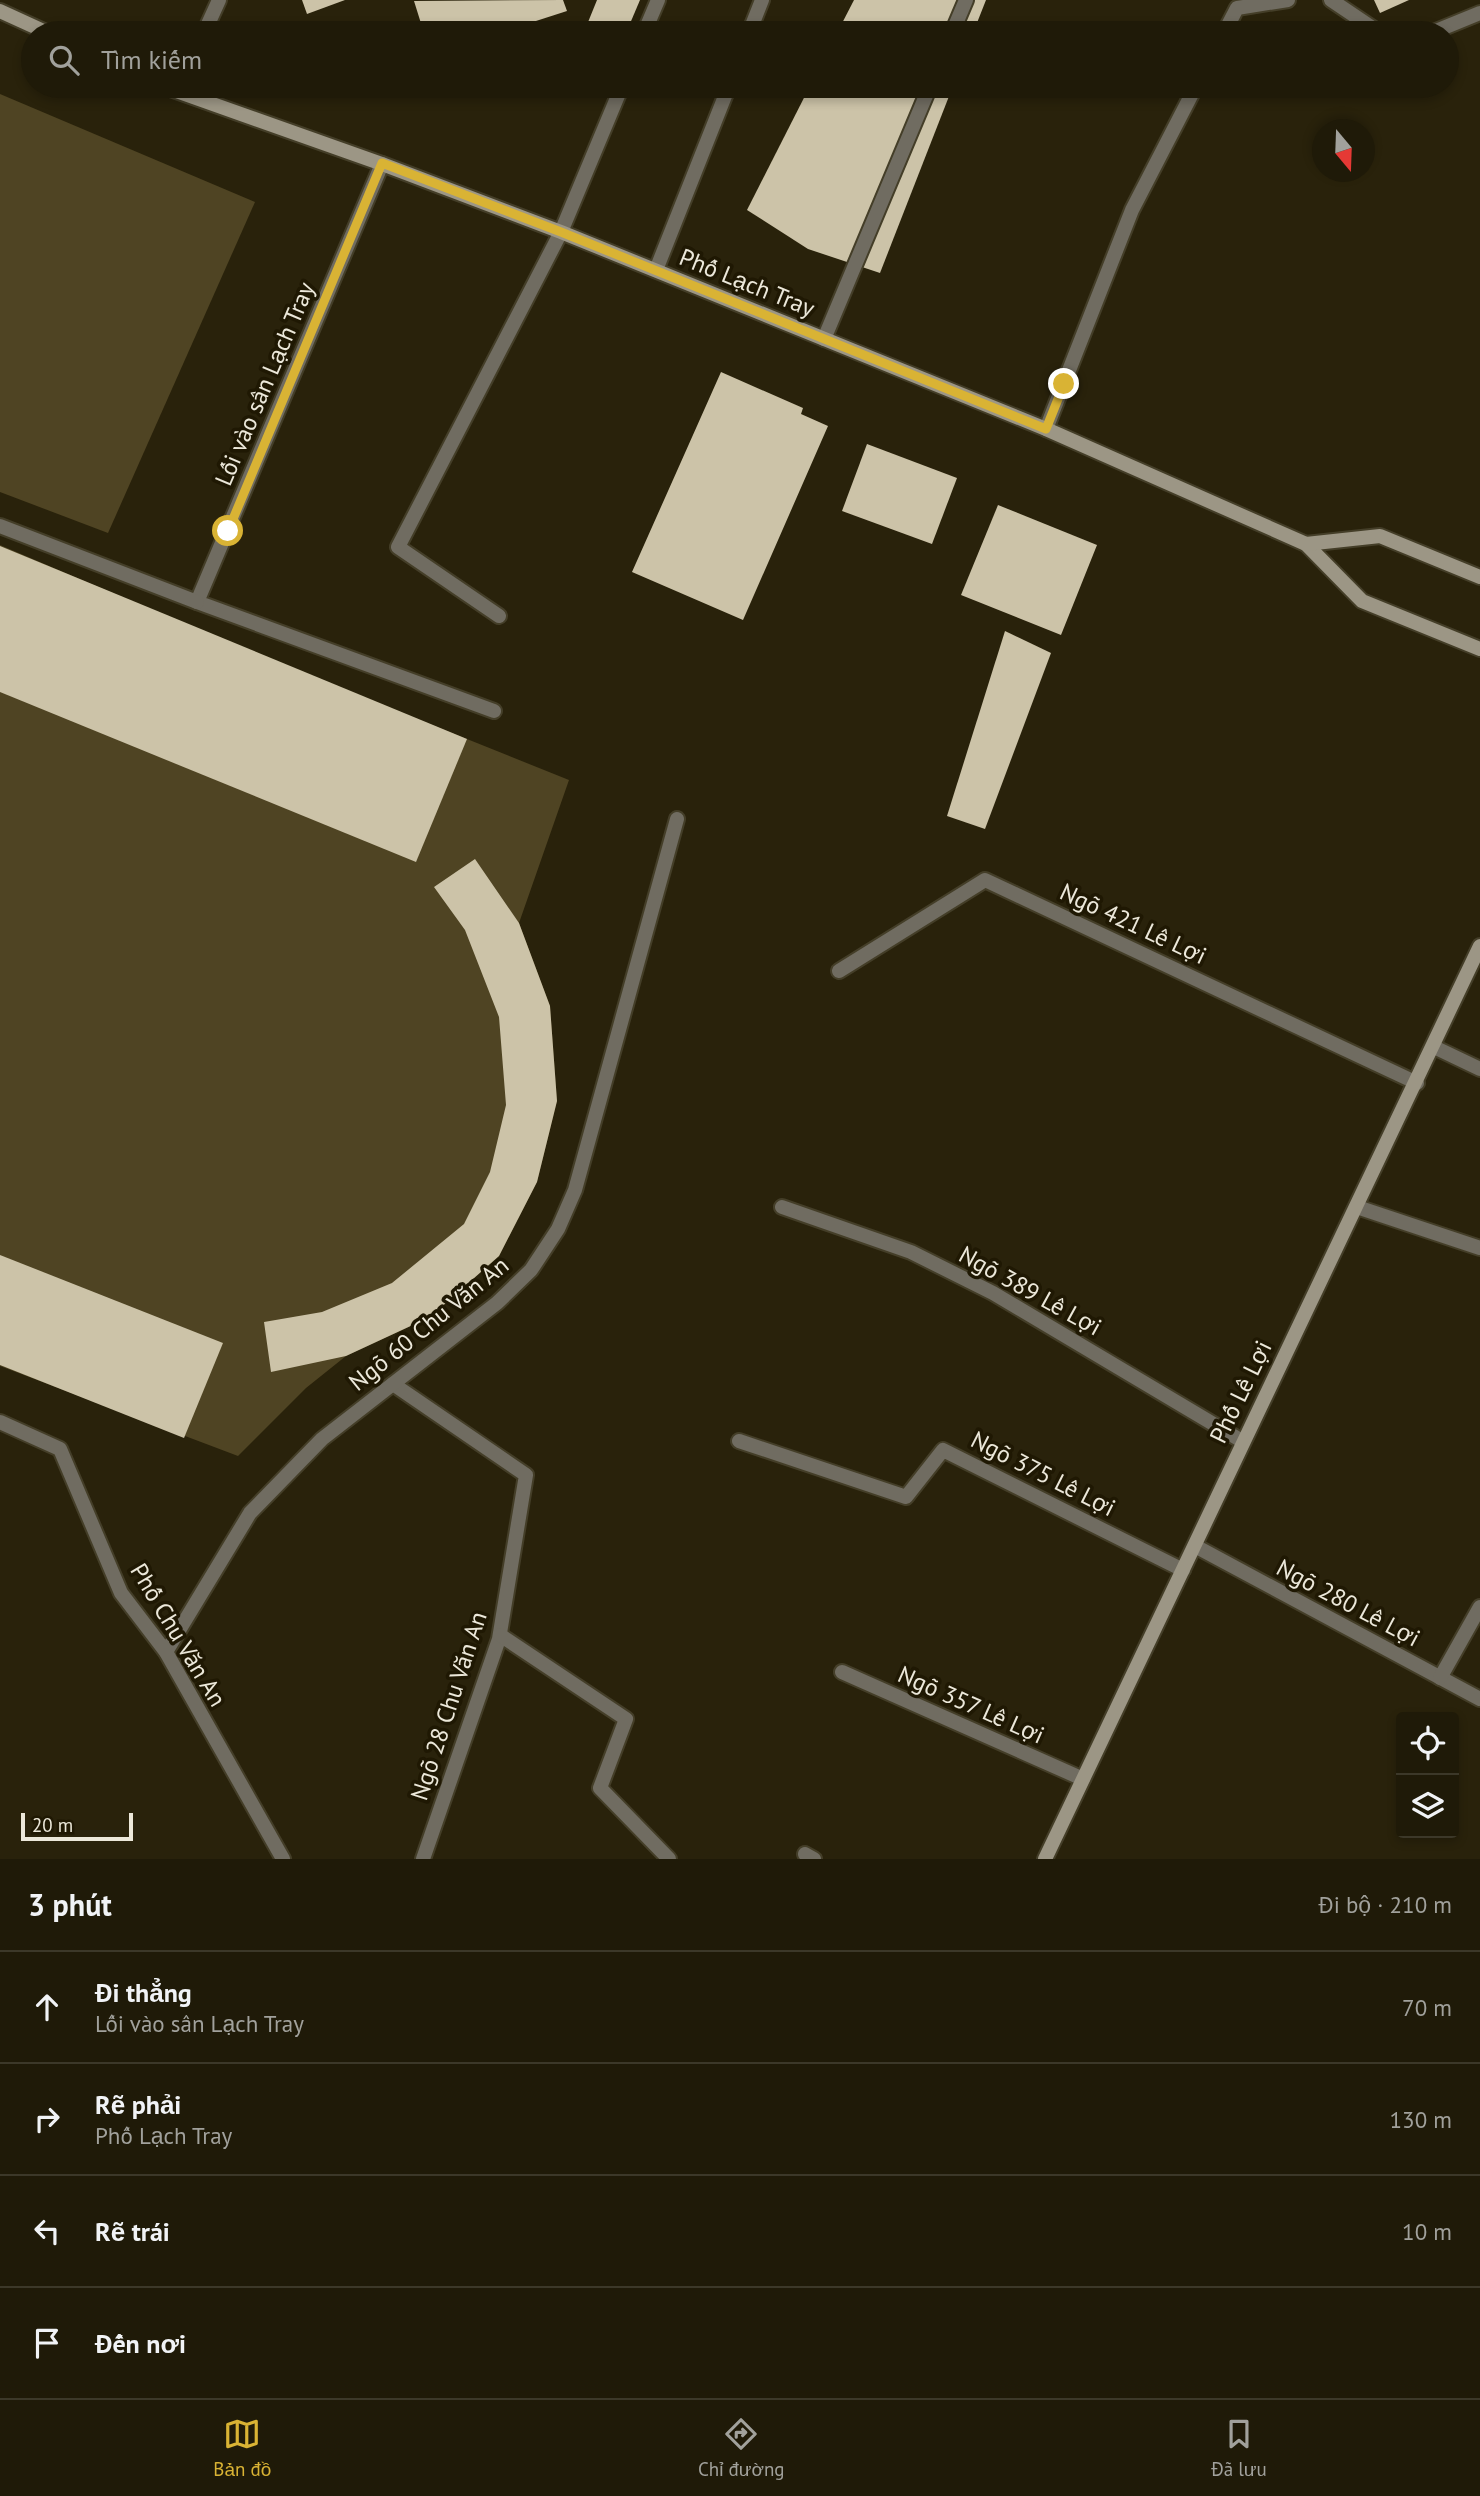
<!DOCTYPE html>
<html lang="vi">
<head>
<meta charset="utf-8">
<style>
	:root { --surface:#1f1a08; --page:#272312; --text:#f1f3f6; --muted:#a1a19c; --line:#3c3829; --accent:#d9b334 }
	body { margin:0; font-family:"PT Sans",sans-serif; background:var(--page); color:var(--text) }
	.controls { position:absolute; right:21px; bottom:21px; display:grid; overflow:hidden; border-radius:7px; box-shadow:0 4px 10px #0003 }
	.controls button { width:63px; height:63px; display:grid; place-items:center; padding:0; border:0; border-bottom:2px solid var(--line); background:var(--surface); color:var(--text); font:35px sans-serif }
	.compass { position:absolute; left:1312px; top:119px; width:63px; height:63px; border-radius:50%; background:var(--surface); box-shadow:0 4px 10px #0003; rotate:161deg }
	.scale { position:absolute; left:21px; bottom:18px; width:112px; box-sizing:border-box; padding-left:7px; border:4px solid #ece8da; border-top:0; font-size:19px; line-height:24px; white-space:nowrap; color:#ece8da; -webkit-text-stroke:5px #1f1803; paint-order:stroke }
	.stop { position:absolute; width:21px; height:21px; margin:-16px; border:5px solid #d9b334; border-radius:50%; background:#fff }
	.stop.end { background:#d9b334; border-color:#fff; box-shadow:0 2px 7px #0008 }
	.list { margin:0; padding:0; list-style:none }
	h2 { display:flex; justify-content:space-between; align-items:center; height:91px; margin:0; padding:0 28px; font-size:30px }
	h2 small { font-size:23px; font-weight:400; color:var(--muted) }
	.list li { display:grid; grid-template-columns:46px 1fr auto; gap:21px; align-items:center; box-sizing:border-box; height:112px; padding:0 28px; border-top:2px solid var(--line) }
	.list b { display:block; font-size:26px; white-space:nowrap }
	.list p { margin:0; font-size:23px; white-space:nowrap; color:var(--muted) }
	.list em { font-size:23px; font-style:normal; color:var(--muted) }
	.icon { flex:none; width:38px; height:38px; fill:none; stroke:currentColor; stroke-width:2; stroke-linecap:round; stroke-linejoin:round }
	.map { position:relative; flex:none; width:1480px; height:1859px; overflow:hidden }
	.search { position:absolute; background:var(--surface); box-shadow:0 4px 10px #0003; left:21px; right:21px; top:21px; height:77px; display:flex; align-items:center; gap:18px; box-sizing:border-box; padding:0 24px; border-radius:38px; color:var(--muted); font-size:26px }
	.sheet { height:539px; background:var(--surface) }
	nav { display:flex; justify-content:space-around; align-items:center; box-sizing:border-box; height:98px; border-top:2px solid var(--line); background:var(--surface); font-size:19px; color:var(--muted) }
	nav a { display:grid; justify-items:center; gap:4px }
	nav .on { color:var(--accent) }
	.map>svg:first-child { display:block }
	.green { fill:#4f4423 }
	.building { fill:#ccc3a8 }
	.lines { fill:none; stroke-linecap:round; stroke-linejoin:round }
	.lane-casing { stroke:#443e28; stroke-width:18 }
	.street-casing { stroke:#443e28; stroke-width:18 }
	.secondary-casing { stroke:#443e28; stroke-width:18 }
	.lane { stroke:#706c61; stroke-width:14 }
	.street { stroke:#706c61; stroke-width:14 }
	.secondary { stroke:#9c9685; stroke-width:14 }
	.route { stroke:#d9b334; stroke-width:9 }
	.labels { text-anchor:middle; stroke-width:7; stroke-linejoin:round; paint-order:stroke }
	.street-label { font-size:24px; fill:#ece8da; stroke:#1f1803 }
</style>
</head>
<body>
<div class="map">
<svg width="1480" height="1859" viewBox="0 0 1480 1859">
	<rect width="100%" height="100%" fill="#29220b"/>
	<g class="green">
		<path d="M0 94 255 202 108 533 0 492Z"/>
		<path d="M0 545 260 656 569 780 519 923 550 1006 557 1101 537 1182 499 1256 430 1317 346 1356 306 1388 238 1456 0 1366Z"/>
	</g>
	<g class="building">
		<path d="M302 0H345L307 14Z"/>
		<path d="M563 0 567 11 499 33H424L414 1Z"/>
		<path d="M597 0H640L626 33 584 32Z"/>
		<path d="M854 0H986L973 33H837Z"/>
		<path d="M1374 0H1409L1380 13Z"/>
		<path d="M810 86H953L880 273 808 249 747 210Z"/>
		<path d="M721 372 803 408 801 414 828 426 743 620 632 572Z"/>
		<path d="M867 444 957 478 932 544 842 511Z"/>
		<path d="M998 505 1097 545 1061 635 961 595Z"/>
		<path d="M0 546 467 739 416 862 0 692Z"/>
		<path d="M1005 631 1051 653 985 829 947 816Z"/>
		<path d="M475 859 519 923 550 1006 557 1101 537 1182 499 1256 430 1317 346 1356 271 1372 264 1322 322 1312 392 1283 464 1224 490 1172 506 1105 499 1017 465 930 434 887Z"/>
		<path d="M0 1255 223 1343 184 1438 0 1365Z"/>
	</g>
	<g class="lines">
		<defs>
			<g id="lane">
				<path d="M1331 0 1380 33"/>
				<path d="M644 33 658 0"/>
				<path d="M749 33 762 0"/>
				<path d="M952 33 966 0"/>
				<path d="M1224 33 1237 8 1288 0"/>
				<path d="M1431 33 1480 13"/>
				<path d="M382 164 197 602 494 711"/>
				<path d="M656 270 729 86"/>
				<path d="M824 339 930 86"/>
				<path d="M1046 429 1132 210 1196 86"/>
				<path d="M0 526 197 602"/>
				<path d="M499 616 398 547 561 232 622 86"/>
				<path d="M839 971 985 880 1417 1083"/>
				<path d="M1434 1047 1480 1069"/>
				<path d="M782 1207 911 1252 993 1293 1242 1441"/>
				<path d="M1357 1207 1480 1248"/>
				<path d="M393 1384 526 1475 499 1639 423 1859"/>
				<path d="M739 1441 906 1497 943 1450 1183 1570"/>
				<path d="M1195 1546 1480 1699"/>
				<path d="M500 1635 626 1719 600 1788 669 1859"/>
				<path d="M166 1652 250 1513 322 1439 497 1303 531 1270 558 1229 575 1190 677 819"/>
				<path d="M842 1672 1083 1779"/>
				<path d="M1440 1678 1480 1607"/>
				<path d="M805 1854 814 1859"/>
			</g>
			<g id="street">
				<path d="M204 33 219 0"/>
				<path d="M0 1422 60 1449 121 1593 166 1652 283 1859"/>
			</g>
			<g id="secondary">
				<path d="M0 11 48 33"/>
				<path d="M162 86 382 164 561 232 1046 429 1306 544 1362 601 1480 649"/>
				<path d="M1306 544 1380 536 1480 577"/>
				<path d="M1045 1859 1480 946"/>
			</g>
		</defs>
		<use href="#lane" class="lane-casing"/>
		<use href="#street" class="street-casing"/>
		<use href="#secondary" class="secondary-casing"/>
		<use href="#lane" class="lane"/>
		<use href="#street" class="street"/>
		<use href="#secondary" class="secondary"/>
	</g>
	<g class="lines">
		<path class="route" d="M228 531 382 163 561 232 1046 429 1064 384"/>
	</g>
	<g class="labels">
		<g class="street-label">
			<text transform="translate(747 283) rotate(22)" y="8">Phố Lạch Tray</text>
			<text transform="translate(265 384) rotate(-67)" y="8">Lối vào sân Lạch Tray</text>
			<text transform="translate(1133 924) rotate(25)" y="8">Ngõ 421 Lê Lợi</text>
			<text transform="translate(1030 1291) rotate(29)" y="8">Ngõ 389 Lê Lợi</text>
			<text transform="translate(429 1324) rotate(-39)" y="8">Ngõ 60 Chu Văn An</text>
			<text transform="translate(1241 1392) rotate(-64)" y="8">Phố Lê Lợi</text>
			<text transform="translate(1043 1474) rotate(27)" y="8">Ngõ 375 Lê Lợi</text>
			<text transform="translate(1348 1603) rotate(28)" y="8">Ngõ 280 Lê Lợi</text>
			<text transform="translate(178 1635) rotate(59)" y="8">Phố Chu Văn An</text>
			<text transform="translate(971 1705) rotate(24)" y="8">Ngõ 357 Lê Lợi</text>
			<text transform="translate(449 1706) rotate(-72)" y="8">Ngõ 28 Chu Văn An</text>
		</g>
	</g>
</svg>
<div class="controls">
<button><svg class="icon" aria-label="locate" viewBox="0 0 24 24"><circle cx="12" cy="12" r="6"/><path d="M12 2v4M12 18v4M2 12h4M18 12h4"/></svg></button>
<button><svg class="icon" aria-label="layers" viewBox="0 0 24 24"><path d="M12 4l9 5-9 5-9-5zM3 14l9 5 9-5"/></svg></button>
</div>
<svg class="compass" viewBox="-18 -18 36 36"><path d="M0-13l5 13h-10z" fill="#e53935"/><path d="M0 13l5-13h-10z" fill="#a1a19c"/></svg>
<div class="scale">20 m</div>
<div class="stop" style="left:228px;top:531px"></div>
<div class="stop end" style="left:1064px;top:384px"></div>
<div class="search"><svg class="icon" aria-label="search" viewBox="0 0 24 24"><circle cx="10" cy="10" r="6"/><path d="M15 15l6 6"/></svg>Tìm kiếm</div>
</div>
<section class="sheet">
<h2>3 phút<small>Đi bộ · 210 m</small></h2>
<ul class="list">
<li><svg class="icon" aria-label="ahead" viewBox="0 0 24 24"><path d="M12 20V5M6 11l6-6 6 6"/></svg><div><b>Đi thẳng</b><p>Lối vào sân Lạch Tray</p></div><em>70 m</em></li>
<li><svg class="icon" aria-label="right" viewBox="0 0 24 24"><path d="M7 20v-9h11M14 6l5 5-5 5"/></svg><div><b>Rẽ phải</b><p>Phố Lạch Tray</p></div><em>130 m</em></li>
<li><svg class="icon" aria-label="left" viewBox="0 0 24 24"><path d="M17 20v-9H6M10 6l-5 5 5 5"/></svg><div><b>Rẽ trái</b></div><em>10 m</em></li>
<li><svg class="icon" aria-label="arrive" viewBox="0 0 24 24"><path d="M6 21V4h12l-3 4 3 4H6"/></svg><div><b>Đến nơi</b></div></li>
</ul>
</section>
<nav>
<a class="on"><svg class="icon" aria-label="map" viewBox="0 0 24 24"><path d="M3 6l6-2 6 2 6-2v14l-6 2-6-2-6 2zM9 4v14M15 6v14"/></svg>Bản đồ</a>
<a><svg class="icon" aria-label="directions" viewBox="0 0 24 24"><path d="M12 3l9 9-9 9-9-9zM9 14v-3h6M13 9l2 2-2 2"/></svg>Chỉ đường</a>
<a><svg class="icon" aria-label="saved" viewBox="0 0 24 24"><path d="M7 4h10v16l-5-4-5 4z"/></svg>Đã lưu</a>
</nav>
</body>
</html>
